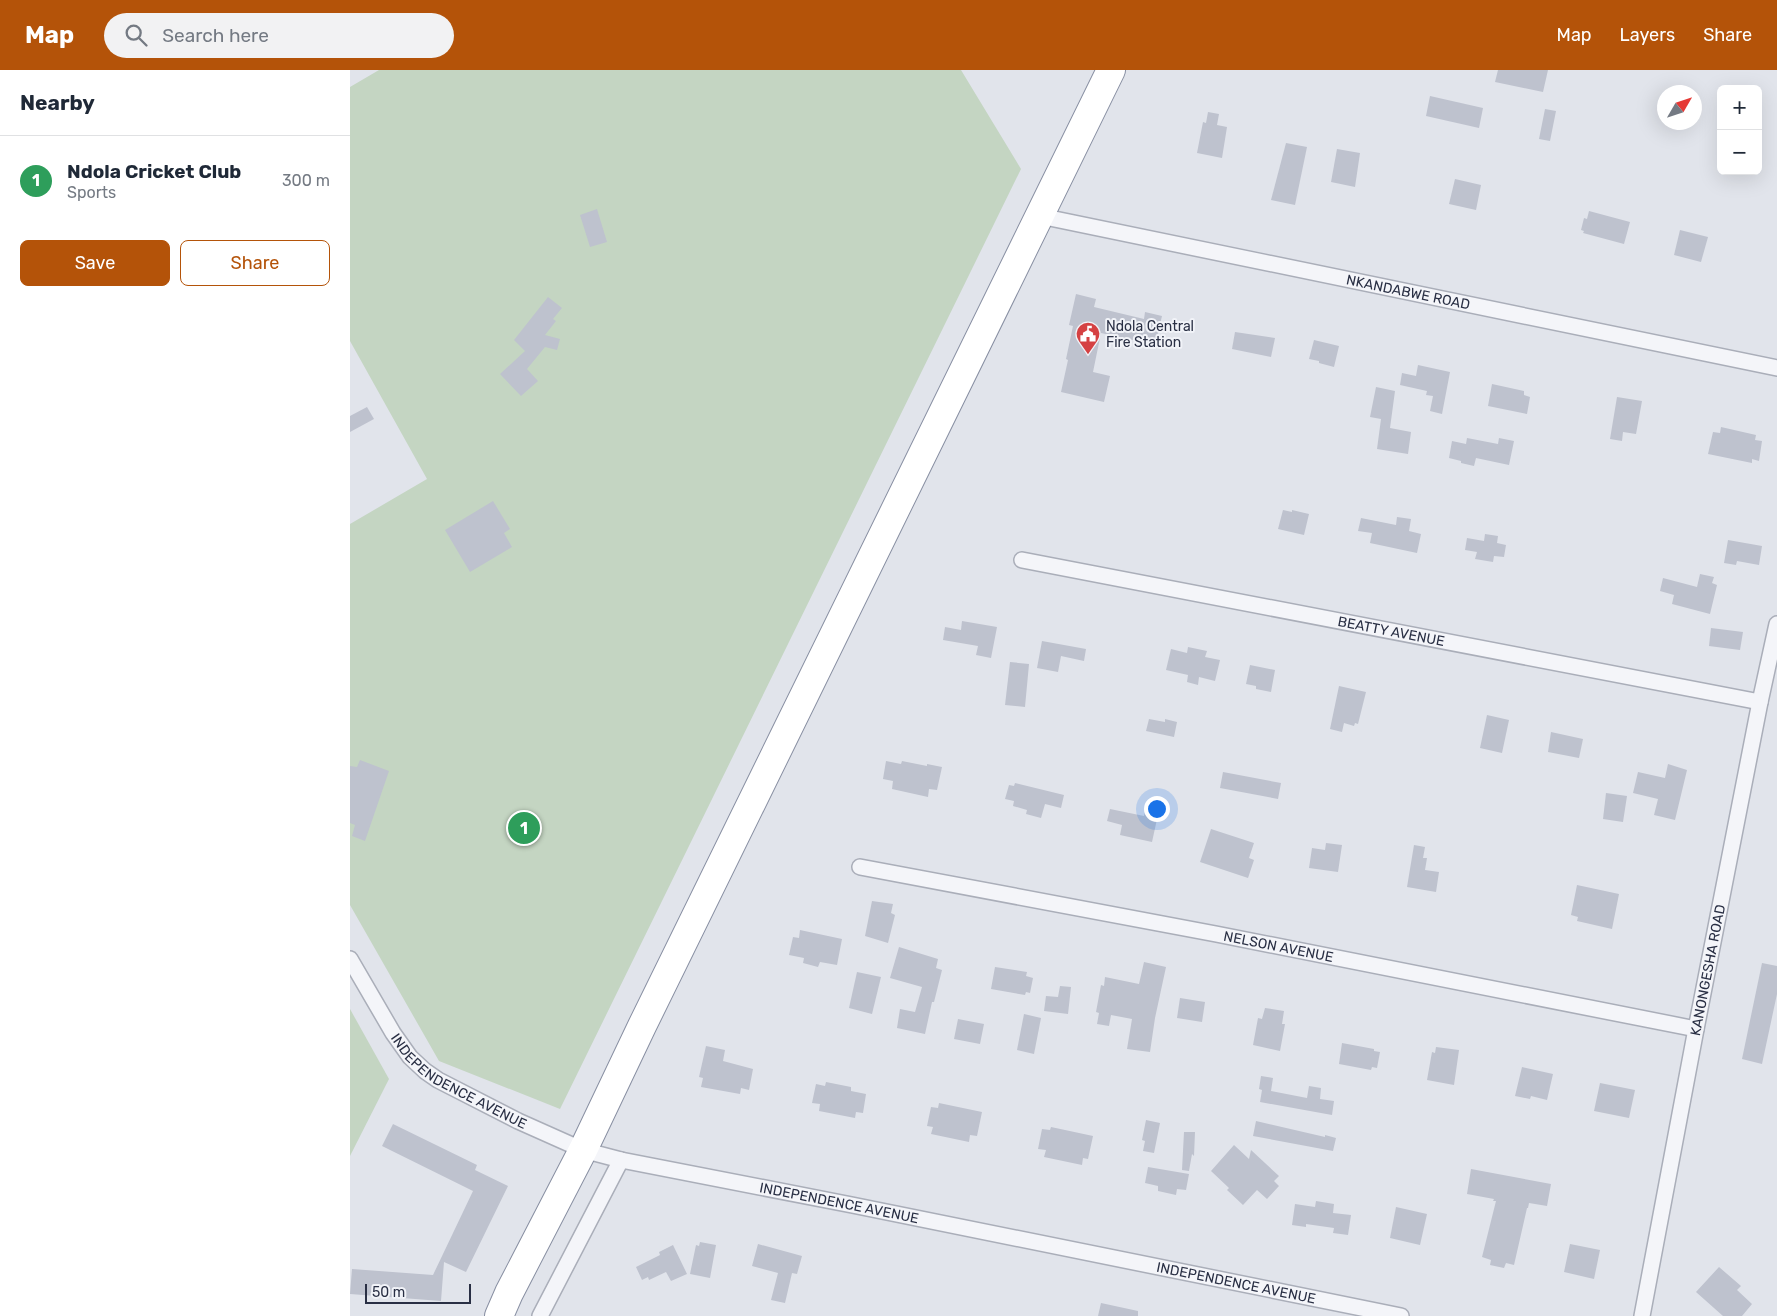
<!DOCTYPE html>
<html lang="en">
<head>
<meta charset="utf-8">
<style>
	:root { --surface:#fff; --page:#f2f2f3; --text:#1f2937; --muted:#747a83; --line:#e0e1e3; --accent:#b45309 }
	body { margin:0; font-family:Rubik,sans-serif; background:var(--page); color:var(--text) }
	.controls { position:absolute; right:15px; top:15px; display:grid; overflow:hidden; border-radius:8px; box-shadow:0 5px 20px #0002 }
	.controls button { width:45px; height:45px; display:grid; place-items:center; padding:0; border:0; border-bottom:1px solid var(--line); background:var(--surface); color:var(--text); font:25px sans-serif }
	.compass { position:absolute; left:1307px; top:15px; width:45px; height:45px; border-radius:50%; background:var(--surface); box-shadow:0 5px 20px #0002; rotate:51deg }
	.scale { position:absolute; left:15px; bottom:12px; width:106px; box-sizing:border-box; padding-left:5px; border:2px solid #292f44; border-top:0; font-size:14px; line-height:18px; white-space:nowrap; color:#292f44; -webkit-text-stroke:4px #f1f3f8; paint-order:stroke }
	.you { position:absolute; left:806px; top:738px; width:18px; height:18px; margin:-12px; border:4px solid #fff; border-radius:50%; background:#1a73e8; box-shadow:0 0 0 8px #1a73e833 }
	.badge { display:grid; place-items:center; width:32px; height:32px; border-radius:50%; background:var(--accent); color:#fff; font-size:16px; font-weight:700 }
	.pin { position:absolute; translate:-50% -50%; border:2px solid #fff; box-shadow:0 1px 5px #0006 }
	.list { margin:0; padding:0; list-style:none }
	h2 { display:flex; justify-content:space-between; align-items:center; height:65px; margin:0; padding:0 20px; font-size:21px }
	h2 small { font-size:16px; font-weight:400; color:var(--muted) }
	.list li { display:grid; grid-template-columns:32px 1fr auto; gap:15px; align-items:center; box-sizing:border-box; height:90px; padding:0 20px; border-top:1px solid var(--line) }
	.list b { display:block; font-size:19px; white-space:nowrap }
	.list p { margin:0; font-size:16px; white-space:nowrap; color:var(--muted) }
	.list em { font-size:16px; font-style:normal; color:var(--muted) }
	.actions { display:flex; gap:10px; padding:15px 20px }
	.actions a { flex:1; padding:11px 0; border:1px solid var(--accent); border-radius:8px; text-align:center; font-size:18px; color:var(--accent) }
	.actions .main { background:var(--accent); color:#fff }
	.icon { flex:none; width:28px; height:28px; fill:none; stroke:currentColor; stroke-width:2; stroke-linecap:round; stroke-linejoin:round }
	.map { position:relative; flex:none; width:1427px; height:1246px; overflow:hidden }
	header { display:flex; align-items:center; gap:30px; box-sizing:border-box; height:70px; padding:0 25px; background:var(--accent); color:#fff }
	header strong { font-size:24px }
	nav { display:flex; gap:28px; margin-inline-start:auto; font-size:18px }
	.search { width:350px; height:45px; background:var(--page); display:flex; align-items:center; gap:12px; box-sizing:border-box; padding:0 18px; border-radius:28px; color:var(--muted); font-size:19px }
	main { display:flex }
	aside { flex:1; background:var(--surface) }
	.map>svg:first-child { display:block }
	.green { fill:#c4d5c2 }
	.building { fill:#bec2ce }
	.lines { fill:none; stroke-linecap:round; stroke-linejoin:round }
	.street-casing { stroke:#aaaeb9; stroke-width:18 }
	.highway-casing { stroke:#888fa2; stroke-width:30 }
	.street { stroke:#f4f5f9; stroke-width:15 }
	.highway { stroke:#fff; stroke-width:28 }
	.labels { text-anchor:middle; stroke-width:4; stroke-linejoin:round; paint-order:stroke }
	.street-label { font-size:14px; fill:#292f44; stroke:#f1f3f8 }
	.poi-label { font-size:14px; fill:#292f44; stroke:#f1f3f8; text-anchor:start }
</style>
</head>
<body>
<header>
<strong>Map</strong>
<div class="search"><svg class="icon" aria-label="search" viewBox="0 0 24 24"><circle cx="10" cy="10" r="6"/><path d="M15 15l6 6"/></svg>Search here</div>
<nav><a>Map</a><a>Layers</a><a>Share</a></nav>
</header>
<main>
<aside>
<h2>Nearby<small></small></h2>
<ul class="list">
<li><span class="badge" style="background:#2e9e5b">1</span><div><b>Ndola Cricket Club</b><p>Sports</p></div><em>300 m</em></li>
</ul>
<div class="actions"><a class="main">Save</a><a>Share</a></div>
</aside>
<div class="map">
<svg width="1427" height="1246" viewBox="0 0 1427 1246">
	<rect width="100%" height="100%" fill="#e1e4eb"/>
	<g class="green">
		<path d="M29 0H611L671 99 210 1039 89 991 0 835V454L77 409 0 271V17Z"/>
		<path d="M0 939 39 1009 0 1086Z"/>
	</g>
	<g class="building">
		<path d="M1148 0H1198L1193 22 1145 12Z"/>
		<path d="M1080 26 1133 38 1129 58 1076 46Z"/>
		<path d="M1195 39 1206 41 1200 71 1189 69Z"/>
		<path d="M858 42 869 44 867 55 877 57 872 88 847 83 853 52 856 53Z"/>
		<path d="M936 73 957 77 945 135 921 130Z"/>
		<path d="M987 79 1010 83 1005 117 981 112Z"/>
		<path d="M1105 109 1131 115 1126 140 1099 134Z"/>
		<path d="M247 139 257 172 240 177 230 145Z"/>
		<path d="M1239 141 1280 152 1274 174 1233 163 1234 161 1231 160 1234 148 1237 149Z"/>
		<path d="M1330 160 1358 167 1351 192 1324 185Z"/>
		<path d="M726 224 746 229 744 237 794 249 795 242 812 246 805 275 751 263 743 302 760 306 754 332 711 322 718 290 716 289 723 256 719 255Z"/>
		<path d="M198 227 212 238 203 249 206 251 195 265 210 269 207 280 195 277 177 299 188 311 171 326 150 304 175 281 164 270Z"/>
		<path d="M885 262 925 268 921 287 882 279Z"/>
		<path d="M964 270 989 276 984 297 969 293V291L959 289Z"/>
		<path d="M1068 295 1100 302 1092 344 1080 341 1083 326 1076 325 1077 321 1050 315 1052 303 1066 306Z"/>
		<path d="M1142 314 1174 321V325L1180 327 1177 344 1138 336Z"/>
		<path d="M1026 317 1045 321 1040 358 1061 362 1058 384 1027 379 1031 349 1020 347Z"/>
		<path d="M1267 327 1292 331 1286 364 1273 362 1272 371 1260 369Z"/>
		<path d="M17 337 24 349 0 362V346Z"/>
		<path d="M1371 357 1406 365 1405 370 1412 371 1409 391 1402 389V393L1358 384 1363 362 1370 363Z"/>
		<path d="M1117 368 1148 374 1149 368 1164 371 1159 395 1126 388 1124 396 1111 393V391L1099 388 1102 371 1116 374Z"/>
		<path d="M143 431 160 459 154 463 162 477 120 502 95 460Z"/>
		<path d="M933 440 942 442V440L959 444 954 465 928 459Z"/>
		<path d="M1047 447 1061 449 1059 461 1071 464 1067 483 1020 473 1022 463 1008 461 1011 448 1046 455Z"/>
		<path d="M1135 464 1148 466 1147 473 1156 475 1154 487 1144 486 1143 492 1125 489 1127 482 1115 480 1117 468 1134 471Z"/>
		<path d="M1378 470 1412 476 1409 495 1387 491 1386 495 1374 493Z"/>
		<path d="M1350 504 1364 507 1362 513 1367 515 1360 544 1322 534 1324 525 1310 521 1313 508 1347 517Z"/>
		<path d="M612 551 647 557 641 588 626 585 628 576 593 570 595 557 611 560Z"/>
		<path d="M1361 558 1393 562 1390 580 1359 576Z"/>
		<path d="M692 571 736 579 734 591 711 586 708 602 687 598Z"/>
		<path d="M838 577 857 581 855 587 870 590 865 611 849 607 848 615 837 612 838 605 816 600 821 579 837 583Z"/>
		<path d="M660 592 679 594 675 637 655 635Z"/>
		<path d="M900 595 925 600 921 622 906 619V616L896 614Z"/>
		<path d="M989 616 1016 622 1008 654 1005 653 1004 656 994 653 992 662 980 659Z"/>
		<path d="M1137 645 1159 650 1152 683 1130 678Z"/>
		<path d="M799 649 815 652V649L827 652 824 667 796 661Z"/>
		<path d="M1201 662 1233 669 1229 688 1198 682Z"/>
		<path d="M10 690 39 701 15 771 2 766 5 755 0 753V696L7 697Z"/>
		<path d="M536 691 551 694 552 691 577 696V694L592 697 587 720 579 719 578 727 542 719 543 711 533 709Z"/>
		<path d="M1318 694 1337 700 1325 750 1304 745 1308 729 1283 723 1288 702 1315 708Z"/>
		<path d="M873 702 931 713 928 729 870 718Z"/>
		<path d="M665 713 714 725 711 738 695 734 691 748 676 744 677 740 663 736 664 731 655 729 659 715 664 716Z"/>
		<path d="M1256 723 1277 726 1273 752 1253 749Z"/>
		<path d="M796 737 809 740 802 772 770 765 772 755 757 751 760 739 794 746Z"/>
		<path d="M861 759 904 773 899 788 904 790 898 808 850 792Z"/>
		<path d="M976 773 992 775 988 802 959 798 962 778 975 780Z"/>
		<path d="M1064 775 1075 777 1073 788H1077L1075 800 1089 802 1086 822 1057 817Z"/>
		<path d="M1227 815 1269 824 1262 859 1227 851 1228 847 1221 845Z"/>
		<path d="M522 831 543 834 541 843 545 845 538 873 515 866Z"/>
		<path d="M450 860 492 869 487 895 470 892 468 897 453 893 454 888 439 885 443 867 449 868Z"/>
		<path d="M549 877 588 889 586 898 592 900 584 932H582L575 964 547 958 550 939 565 942 572 917 540 908Z"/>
		<path d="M794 892 816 897 805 948 800 982 777 979 782 949 761 945 759 956 747 954 749 943 746 942 751 915 754 916 755 907 789 914Z"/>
		<path d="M1412 893 1427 896V924L1412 994 1392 989Z"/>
		<path d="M645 897 677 902 676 906 683 908 680 923 676 922 675 925 641 919Z"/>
		<path d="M507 902 531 907 522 944 499 938Z"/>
		<path d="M710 916 721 917 718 944 694 941 696 926 708 927Z"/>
		<path d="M830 928 855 932 852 952 827 948Z"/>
		<path d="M915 938 934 941 932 954H935L930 981 903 975 908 948 912 949Z"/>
		<path d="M674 944 691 948 684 984 667 980Z"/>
		<path d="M608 949 634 954 630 974 604 969Z"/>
		<path d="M992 973 1024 979V981L1030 982 1027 998 1022 997 1021 1000 989 994Z"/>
		<path d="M356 976 375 980 373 991 403 999 399 1020 391 1018 390 1024 351 1017 353 1008 349 1007Z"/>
		<path d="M1086 977 1109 980 1104 1015 1077 1010 1082 982 1085 983Z"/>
		<path d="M1172 997 1203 1004 1197 1030 1181 1026 1180 1029 1165 1026Z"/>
		<path d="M911 1006 923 1008 921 1021 957 1028 959 1016 971 1018 970 1029 984 1031 982 1045 910 1032 912 1020 909 1019Z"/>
		<path d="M476 1012 501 1017V1021L516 1024 513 1043 506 1042 505 1048 469 1041 470 1034 462 1033 466 1014 475 1016Z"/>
		<path d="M1250 1013 1285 1020 1279 1048 1244 1041Z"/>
		<path d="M589 1033 632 1042 627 1066 620 1065 619 1072 581 1064 583 1057 577 1056 581 1037 588 1038Z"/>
		<path d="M796 1050 810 1053 804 1083 793 1081 795 1071 792 1070Z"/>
		<path d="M906 1051 975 1067V1065L986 1068 983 1081 903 1066Z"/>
		<path d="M43 1054 127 1095 125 1100 158 1116 116 1202 94 1192 91 1231 0 1224 2 1199 83 1205 123 1121 32 1076Z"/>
		<path d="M701 1057 743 1066 738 1089 733 1088 732 1095 694 1087 696 1080 688 1079 692 1059 700 1060Z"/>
		<path d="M834 1062H845L844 1086 842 1084 839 1101 832 1100Z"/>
		<path d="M884 1075 899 1089 901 1080 929 1106 924 1111 929 1116 917 1129 907 1120 893 1135 877 1120 879 1118 861 1101Z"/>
		<path d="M798 1097 839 1104 836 1120 827 1119 826 1125 808 1121V1116L795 1113Z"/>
		<path d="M1121 1099 1201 1114 1197 1136 1179 1133 1178 1138H1177L1164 1195 1156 1193 1154 1198 1140 1195 1141 1190 1132 1187 1146 1131H1143L1144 1129 1117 1124Z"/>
		<path d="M966 1131 984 1134 983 1143 1001 1145 998 1165 983 1163 984 1158 956 1154V1157L942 1155 945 1134 965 1137Z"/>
		<path d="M1046 1137 1077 1144 1070 1175 1040 1168Z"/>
		<path d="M350 1172 366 1175 360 1208 340 1204 346 1175 349 1176Z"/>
		<path d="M408 1174 452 1186 447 1204 442 1203 435 1233 421 1230 428 1203 402 1196Z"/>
		<path d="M1220 1174 1250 1180 1244 1209 1214 1202Z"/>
		<path d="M323 1175 337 1204 321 1211 316 1202 299 1210 298 1207 292 1210 286 1197 310 1185 309 1182Z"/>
		<path d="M1369 1197 1391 1216 1387 1220 1402 1234 1392 1246H1373L1346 1222Z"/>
		<path d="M751 1233 788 1241V1246H748Z"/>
	</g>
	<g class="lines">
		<defs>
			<g id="street">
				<path id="s1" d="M690 146 1427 298"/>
				<path id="s2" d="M672 490 1410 632"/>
				<path id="s3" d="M510 797 866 864 1346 959"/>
				<path id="s4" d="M0 889 43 963 60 987 75 1001 88 1010 168 1051 233 1080 271 1090 502 1135 1051 1246"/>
				<path d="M190 1246 271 1090"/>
				<path id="s5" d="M1292 1246 1346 959 1410 632 1427 554"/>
			</g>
			<path id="highway" d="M149 1246 159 1223 233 1080 292 956 761 0"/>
		</defs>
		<use href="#street" class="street-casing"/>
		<use href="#highway" class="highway-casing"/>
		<use href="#street" class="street"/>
		<use href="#highway" class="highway"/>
	</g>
	<defs>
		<symbol id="civic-pin" viewBox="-11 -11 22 30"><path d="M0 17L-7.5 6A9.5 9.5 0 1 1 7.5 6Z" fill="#d54143" stroke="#f1f3f8"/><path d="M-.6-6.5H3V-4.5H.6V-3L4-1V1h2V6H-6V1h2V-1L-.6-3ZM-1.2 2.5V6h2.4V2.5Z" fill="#fff"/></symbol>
	</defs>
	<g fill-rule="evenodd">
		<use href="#civic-pin" x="724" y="250" width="28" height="38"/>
	</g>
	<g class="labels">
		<g class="street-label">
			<text dy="5" stroke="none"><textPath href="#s1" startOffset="376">NKANDABWE ROAD</textPath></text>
			<text dy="5" stroke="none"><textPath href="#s2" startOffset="376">BEATTY AVENUE</textPath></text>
			<text dy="5" stroke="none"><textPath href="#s3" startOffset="426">NELSON AVENUE</textPath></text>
			<text dy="5" stroke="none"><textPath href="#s5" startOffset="352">KANONGESHA ROAD</textPath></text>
			<text dy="5" stroke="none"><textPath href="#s4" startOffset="169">INDEPENDENCE AVENUE</textPath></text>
			<text dy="5" stroke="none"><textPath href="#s4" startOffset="574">INDEPENDENCE AVENUE</textPath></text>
			<text dy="5" stroke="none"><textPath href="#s4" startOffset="979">INDEPENDENCE AVENUE</textPath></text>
		</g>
		<g class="poi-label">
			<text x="756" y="261">Ndola Central<tspan x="756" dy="16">Fire Station</tspan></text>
		</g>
	</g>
</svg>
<div class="controls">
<button>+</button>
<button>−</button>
</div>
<svg class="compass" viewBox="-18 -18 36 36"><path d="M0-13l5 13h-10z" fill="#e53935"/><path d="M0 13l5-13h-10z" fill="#747a83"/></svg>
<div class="scale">50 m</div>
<div class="you"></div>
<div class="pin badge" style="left:174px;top:758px;background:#2e9e5b">1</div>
</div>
</main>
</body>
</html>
